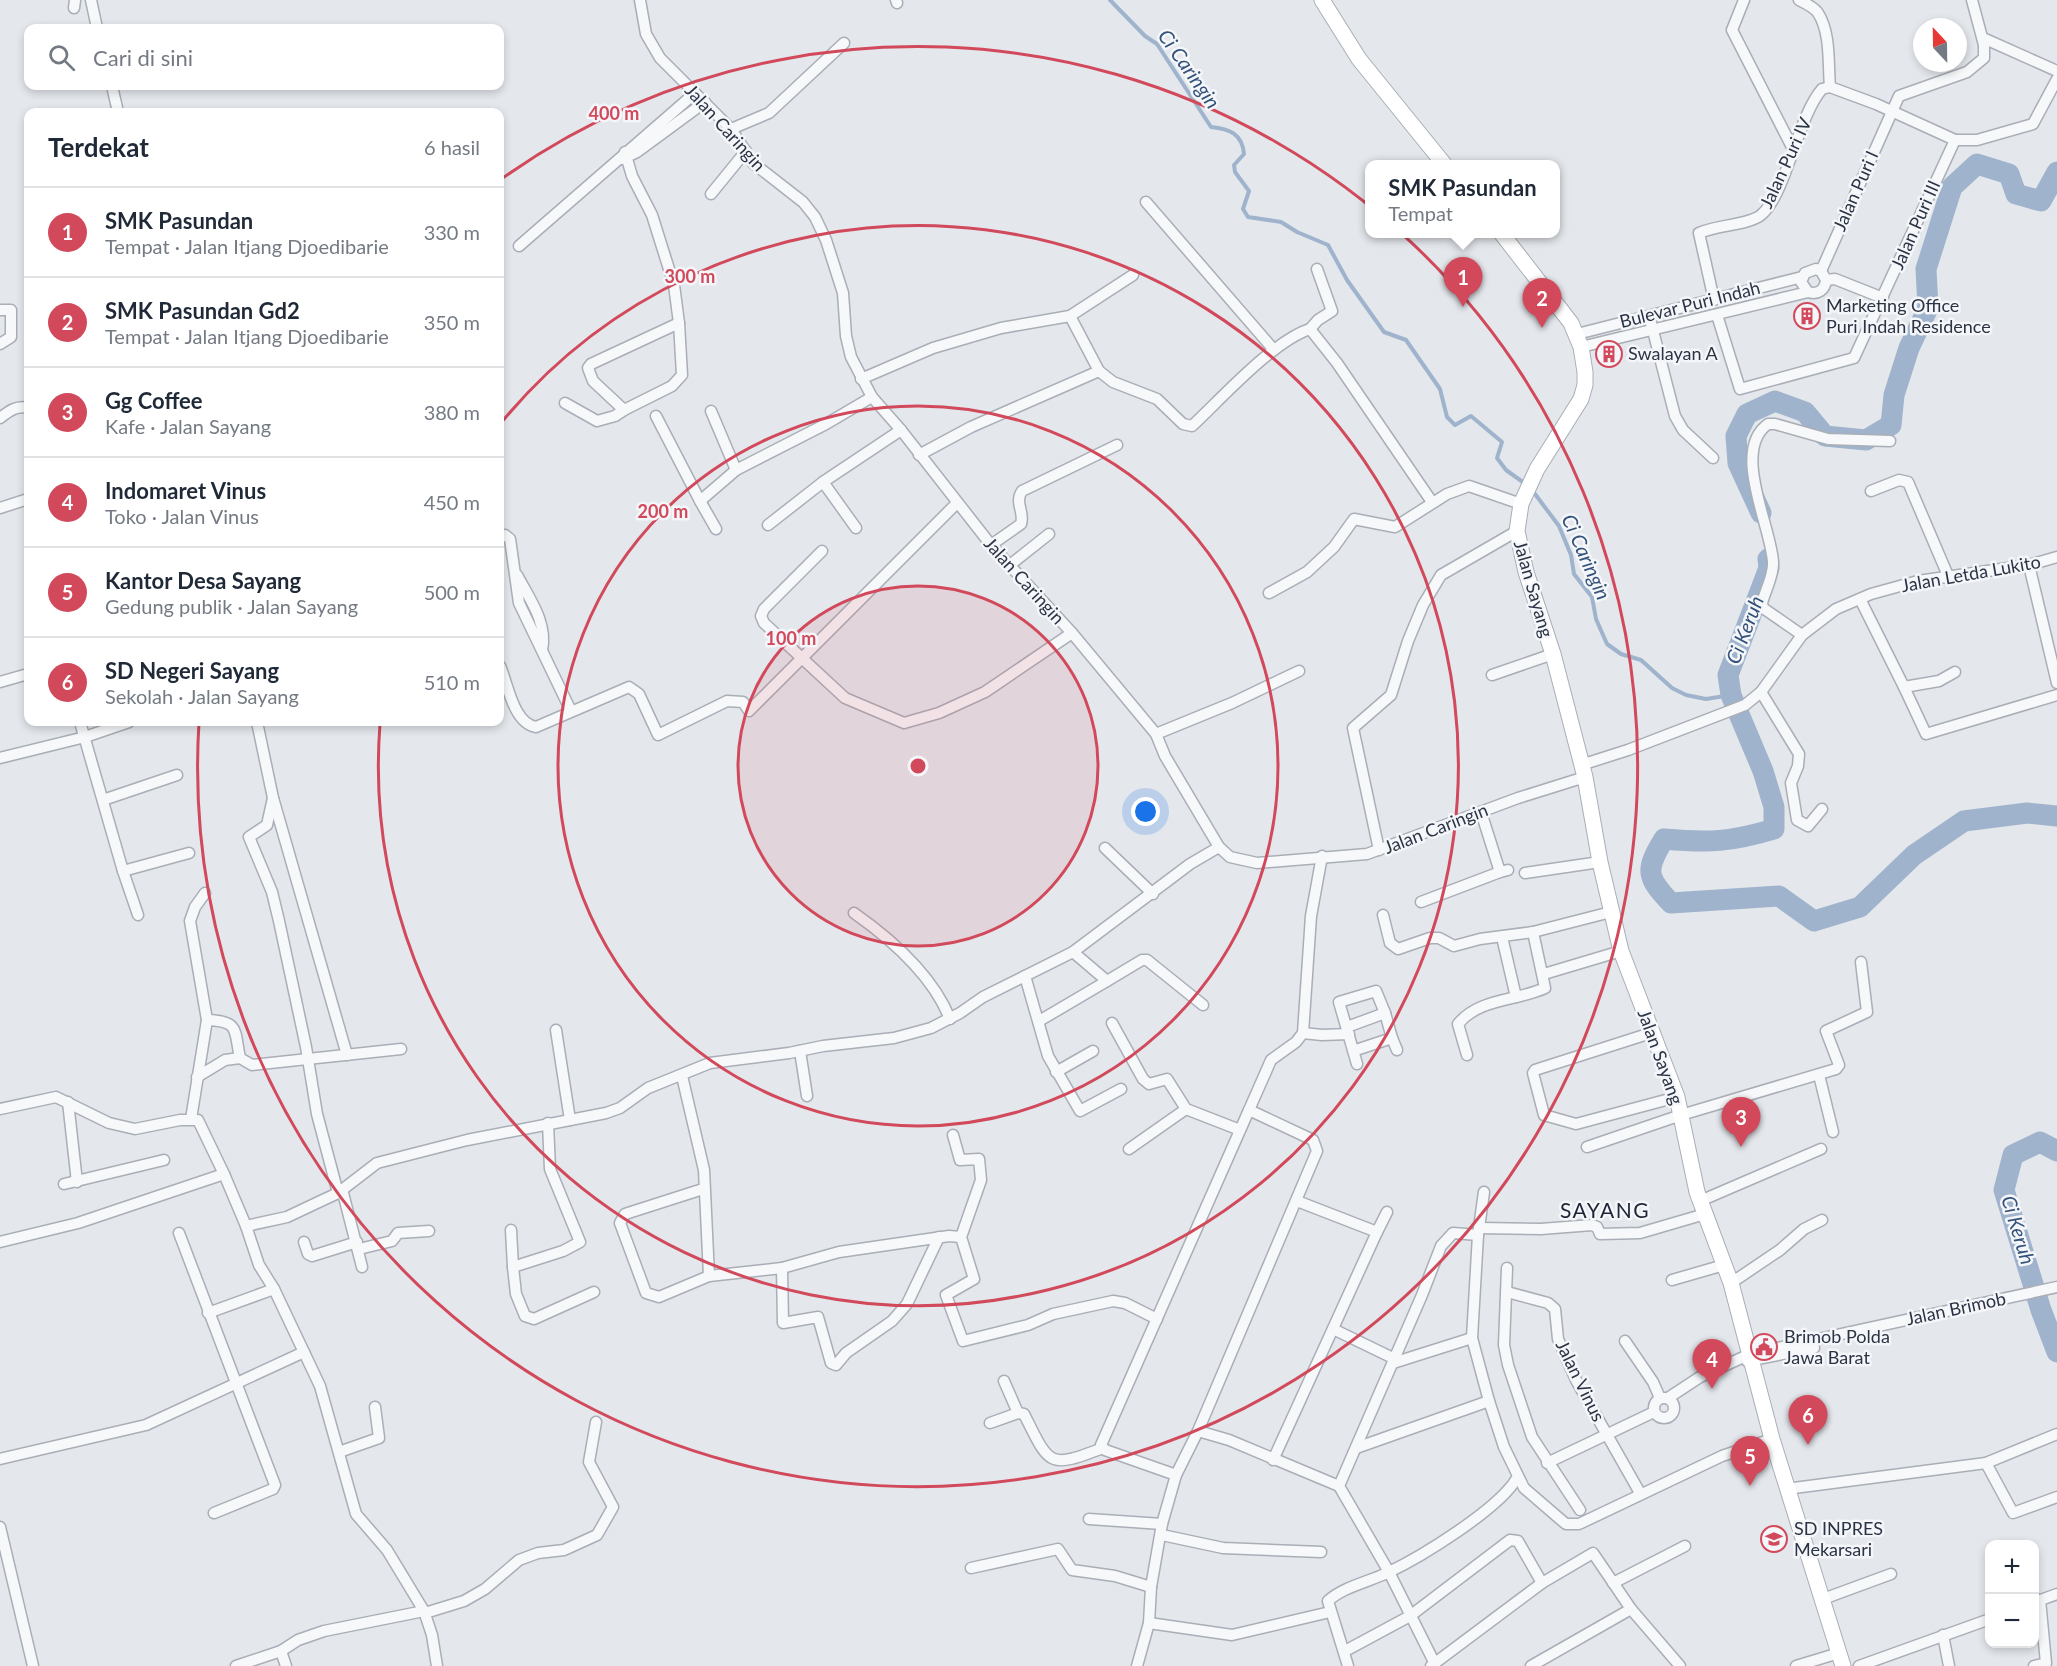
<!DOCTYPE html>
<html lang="id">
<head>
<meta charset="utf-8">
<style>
	:root { --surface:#fff; --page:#f6f6f7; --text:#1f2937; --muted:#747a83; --line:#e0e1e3; --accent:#d1495b }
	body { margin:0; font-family:Lato,sans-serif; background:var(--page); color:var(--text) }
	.controls { position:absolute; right:18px; bottom:18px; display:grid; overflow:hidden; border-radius:12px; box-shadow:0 3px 9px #0003 }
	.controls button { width:54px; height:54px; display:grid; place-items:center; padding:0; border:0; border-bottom:2px solid var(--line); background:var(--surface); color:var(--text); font:30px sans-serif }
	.compass { position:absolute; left:1913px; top:18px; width:54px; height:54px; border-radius:50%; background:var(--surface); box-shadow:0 3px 9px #0003; rotate:338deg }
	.you { position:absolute; left:1146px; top:812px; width:21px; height:21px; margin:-15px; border:4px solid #fff; border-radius:50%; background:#1a73e8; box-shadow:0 0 0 9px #1a73e833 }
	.badge { display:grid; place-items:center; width:39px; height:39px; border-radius:50%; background:var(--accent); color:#fff; font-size:20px; font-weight:700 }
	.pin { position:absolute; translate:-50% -50px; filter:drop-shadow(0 2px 3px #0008) }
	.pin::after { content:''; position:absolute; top:32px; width:21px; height:18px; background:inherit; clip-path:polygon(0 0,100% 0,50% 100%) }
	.popup { position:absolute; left:1365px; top:160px; width:195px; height:78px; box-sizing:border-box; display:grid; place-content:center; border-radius:12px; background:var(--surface); filter:drop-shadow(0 2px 4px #0005); font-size:20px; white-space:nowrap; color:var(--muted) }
	.popup b { font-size:22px; color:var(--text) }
	.popup::after { content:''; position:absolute; left:50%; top:100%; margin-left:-12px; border:12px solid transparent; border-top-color:var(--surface) }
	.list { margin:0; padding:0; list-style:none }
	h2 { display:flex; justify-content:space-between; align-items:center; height:78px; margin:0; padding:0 24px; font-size:26px }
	h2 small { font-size:20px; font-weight:400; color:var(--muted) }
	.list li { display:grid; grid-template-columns:39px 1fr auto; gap:18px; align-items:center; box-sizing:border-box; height:90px; padding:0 24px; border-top:2px solid var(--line) }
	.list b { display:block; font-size:22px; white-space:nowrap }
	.list p { margin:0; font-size:20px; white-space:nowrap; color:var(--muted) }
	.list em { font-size:20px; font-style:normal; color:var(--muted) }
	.icon { flex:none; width:33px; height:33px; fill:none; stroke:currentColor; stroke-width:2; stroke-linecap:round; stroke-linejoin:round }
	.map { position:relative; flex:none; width:2057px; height:1666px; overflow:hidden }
	.search { position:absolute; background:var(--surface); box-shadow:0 3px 9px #0003; left:24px; top:24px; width:480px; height:66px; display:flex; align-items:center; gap:15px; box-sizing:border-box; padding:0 21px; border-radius:12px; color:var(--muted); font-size:22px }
	.panel { position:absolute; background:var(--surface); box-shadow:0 3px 9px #0003; left:24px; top:108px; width:480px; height:618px; border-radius:12px }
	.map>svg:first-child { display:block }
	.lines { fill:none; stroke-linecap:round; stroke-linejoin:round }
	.stream { stroke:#9fb4cc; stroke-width:4 }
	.river { stroke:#9fb4cc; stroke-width:21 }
	.minor-casing { stroke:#a9aeb7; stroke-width:13 }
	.secondary-casing { stroke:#a9aeb7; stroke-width:17 }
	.minor { stroke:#f7f8fa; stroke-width:10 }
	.secondary { stroke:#fff; stroke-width:15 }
	.ring { fill:none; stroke:#d1495b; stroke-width:3 }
	.labels { text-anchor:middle; stroke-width:5; stroke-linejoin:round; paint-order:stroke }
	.street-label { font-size:18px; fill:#2b3445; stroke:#f4f6f9 }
	.poi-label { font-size:18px; fill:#2b3445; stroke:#f4f6f9; text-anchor:start }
	.water-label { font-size:20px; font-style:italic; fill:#34527a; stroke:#f4f6f9 }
	.quarter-label { font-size:21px; letter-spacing:1.5px; fill:#1d2536; stroke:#f4f6f9 }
	.centre { fill:#d1495b; stroke:#f4f6f9; stroke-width:3 }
	.ring-label { font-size:18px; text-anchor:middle; font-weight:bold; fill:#d1495b; stroke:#f4f6f9; stroke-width:5; stroke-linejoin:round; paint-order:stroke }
</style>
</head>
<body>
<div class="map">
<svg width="2057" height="1666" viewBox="0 0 2057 1666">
	<rect width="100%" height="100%" fill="#e4e7ec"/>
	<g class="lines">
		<g class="stream">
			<path d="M1110 0 1145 36 1157 44 1211 127C1229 129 1242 133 1244 154L1234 165 1235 172 1249 191 1243 209 1248 217 1281 222 1297 232 1328 245 1347 280 1384 332 1406 340 1440 389 1447 417 1455 425 1471 416 1502 442 1497 458 1506 470 1527 485"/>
			<path d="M1532 490 1559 526 1571 555 1574 574 1592 597 1596 619 1607 644 1621 654 1641 660 1672 688 1686 695 1706 699 1731 695"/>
		</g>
		<g class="river">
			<path d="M1761 513 1738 463 1736 436 1747 414 1775 401 1805 412 1825 436 1866 440 1891 425 1894 395 1909 348 1928 308 1926 269 1952 187 1977 164 2009 174 2016 194 2041 201 2057 172"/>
			<path d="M1768 559 1769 568 1728 675 1731 695 1763 771 1774 807V829C1731 842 1709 843 1664 839 1645 870 1646 877 1671 903L1779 896 1814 921 1860 907 1914 855 1964 821 2027 813 2057 816"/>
			<path d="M2057 1151 2040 1142 2013 1155 2004 1190 2041 1310 2057 1352"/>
		</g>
		<defs>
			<g id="minor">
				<path d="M91 0 97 28"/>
				<path d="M640 0 646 34 660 58 731 129 753 163 803 202 815 217 826 240 843 293 846 336 851 357 872 397 901 430 991 545 1072 633 1156 734 1165 756 1219 847 1230 857 1257 863 1367 854 1518 798 1585 777"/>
				<path d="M896 0 897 3"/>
				<path d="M1744 0 1732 30 1793 149"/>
				<path d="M1799 0C1805 3 1814 7 1818 13 1831 33 1828 65 1830 87"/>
				<path d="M74 8 75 0"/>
				<path d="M1983 38 2057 71"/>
				<path d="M112 86 118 112"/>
				<path d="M731 129 769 113 844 43"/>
				<path d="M1955 140H1977L2033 124 2057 79"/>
				<path d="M625 152 632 176 652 215 674 285 679 323"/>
				<path d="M622 159 637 152 705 102"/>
				<path d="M711 194 746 151"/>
				<path d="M1146 202 1274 350"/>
				<path d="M519 246 695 93"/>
				<path d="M1821 271 1899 96 1967 72 1984 58V45L1972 0"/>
				<path d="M1826 280 1835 279 1883 298"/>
				<path d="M1714 300 1699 233C1716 225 1749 225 1761 215 1786 195 1797 118 1822 89L1830 87 1876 104 1955 140 1854 358 1740 389 1717 315"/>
				<path d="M0 310H11V337L0 344"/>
				<path d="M1070 316 1133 275"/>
				<path d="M679 323 682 375 672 386 624 410 593 381 588 368 591 364Z"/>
				<path d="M1651 323 1675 416 1683 430 1713 458"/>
				<path d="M1310 329 1318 320 1332 311 1317 269"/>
				<path d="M1577 334 1802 277"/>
				<path d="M1581 347 1808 292C1818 295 1825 290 1826 280L1821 271 1816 269 1805 273 1801 282 1808 292"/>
				<path d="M861 379 933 348 1001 328 1070 316 1099 371 1113 382 1157 399 1183 424 1192 426C1222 398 1273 341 1310 329L1337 363 1432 502"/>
				<path d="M565 403 597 421 615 416 624 410"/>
				<path d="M711 411 736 470"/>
				<path d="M656 416 700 501 736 470 826 424 872 397"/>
				<path d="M0 418C9 411 17 405 28 408"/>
				<path d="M919 455 971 427 1099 371"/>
				<path d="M1871 491 1899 480 1908 482 1949 578"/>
				<path d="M700 501 716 529"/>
				<path d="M0 508 28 499"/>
				<path d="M768 525 823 482"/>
				<path d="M856 528 823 482 901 430"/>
				<path d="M500 536 505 535 510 539 519 603 571 711"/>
				<path d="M991 545 1021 524C1025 512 1014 503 1022 491L1117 445"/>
				<path d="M822 551 764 609 761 616 764 623 845 698 904 723 939 713 985 692 1072 633"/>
				<path d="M1010 565 1049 534"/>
				<path d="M2029 565 2057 683"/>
				<path d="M517 575C529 598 548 623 542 650"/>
				<path d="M1269 593 1307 572 1334 547 1354 519 1395 527 1447 494 1469 486 1521 504"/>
				<path d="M1860 599 1904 687 1939 681 1955 672"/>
				<path d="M1802 635 1763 608 1762 603C1765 591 1774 575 1773 562 1771 526 1731 450 1768 424H1775L1828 439 1890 441"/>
				<path d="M500 666C508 684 513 723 536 727L629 687 639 694 658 735 727 701 743 702 749 711 957 503"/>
				<path d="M1492 675 1553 654"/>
				<path d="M0 682 28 674"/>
				<path d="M1904 687 1926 734 2057 695"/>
				<path d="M1761 692 1799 754 1798 766 1791 783 1797 820 1808 826 1822 809"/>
				<path d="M80 722 123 871 189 853"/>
				<path d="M257 722 273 798 267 825 249 837 272 892 279 921 306 1047 317 1114 338 1193"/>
				<path d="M1156 734 1232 703 1299 671"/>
				<path d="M0 758 85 737 129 722"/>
				<path d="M1581 765 1628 750 1745 705 1761 692 1802 635 1836 609 1871 594 1918 581 2029 565 2057 557"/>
				<path d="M273 798 347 1055"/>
				<path d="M103 800 177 775"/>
				<path d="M1481 812 1500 872 1508 870"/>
				<path d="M1105 848 1153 894"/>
				<path d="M1379 850 1353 728 1391 695 1408 641 1423 605 1441 575 1517 531"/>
				<path d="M123 871 138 915"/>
				<path d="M1525 873 1600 862"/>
				<path d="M1421 902 1500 872"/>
				<path d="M854 913C891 939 933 976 950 1019"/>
				<path d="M1383 915 1390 943 1398 949 1430 938H1439L1454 946 1480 939 1533 932 1611 912"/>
				<path d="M1502 937 1516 997"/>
				<path d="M1073 952 1107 981 1142 960H1147L1203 1005"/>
				<path d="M1544 974 1621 951"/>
				<path d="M1025 976 1048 1056 1080 1111 1121 1089"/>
				<path d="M207 1020C240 1021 234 1030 240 1058L252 1065 401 1049"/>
				<path d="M1039 1021 1107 981"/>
				<path d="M1112 1023 1143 1079 1149 1084 1167 1079 1186 1109 1240 1130"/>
				<path d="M1347 1027 1385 1013"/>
				<path d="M556 1030 570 1120"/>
				<path d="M1654 1032 1535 1070 1533 1073 1544 1115 1576 1124 1677 1097"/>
				<path d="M1303 1033 1322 1035 1349 1034"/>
				<path d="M1392 1038 1397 1050"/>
				<path d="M800 1051 807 1096"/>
				<path d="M1353 1051 1392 1038 1385 1013 1376 991 1339 1002 1357 1064"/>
				<path d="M1467 1055 1458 1024C1479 998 1517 1001 1545 988L1533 932"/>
				<path d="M1056 1072 1093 1051"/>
				<path d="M1819 1075 1833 1132"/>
				<path d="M682 1076 704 1170 709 1276"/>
				<path d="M197 1077 225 1060 240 1058"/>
				<path d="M68 1102 77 1182"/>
				<path d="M0 1109 56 1097 109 1123 135 1129 180 1120H198L224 1174 246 1226 287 1217 323 1200 338 1193 377 1163 467 1140 606 1113 620 1108 648 1088 710 1063 789 1053 823 1046 894 1038 931 1028 960 1013 983 997 1073 952 1190 864 1219 847"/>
				<path d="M1249 1110 1271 1060 1296 1042 1303 1033 1311 916 1322 856"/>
				<path d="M191 1119 207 1020 190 921 195 907 205 893"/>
				<path d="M548 1123 550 1169 580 1242 563 1251 513 1267 516 1294 525 1316 534 1319 594 1292"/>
				<path d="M953 1135 960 1160 979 1159 981 1180 961 1237 974 1279 946 1295 963 1341 1028 1325 1053 1314 1113 1301 1125 1303 1157 1319"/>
				<path d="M1587 1147 1681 1115 1836 1069 1839 1065 1826 1031 1867 1012 1861 962"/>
				<path d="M1129 1149 1186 1109"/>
				<path d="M64 1184 164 1160"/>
				<path d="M342 1189 362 1267"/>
				<path d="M703 1189 625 1214 620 1223 646 1293 659 1297 709 1276 782 1268 839 1252 949 1236 961 1237"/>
				<path d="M1484 1192 1478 1235 1472 1338 1489 1401 1504 1447 1524 1488 1560 1519 1566 1524H1579L1722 1456 1772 1439"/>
				<path d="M1700 1201 1821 1149"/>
				<path d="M246 1226 259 1265 274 1289 320 1386 356 1514 387 1550 424 1611 432 1635 437 1666"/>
				<path d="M1479 1228 1541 1229 1592 1225 1597 1227 1600 1234 1640 1233 1705 1214"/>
				<path d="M511 1230 513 1267"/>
				<path d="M1377 1232 1387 1212"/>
				<path d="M179 1233 275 1485 273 1489 214 1513"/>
				<path d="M0 1242 78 1223 224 1174"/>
				<path d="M304 1242 308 1254 312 1256 357 1242"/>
				<path d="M359 1249 392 1241 398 1233 429 1231"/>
				<path d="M782 1268 783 1323 818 1317 831 1363 836 1365 846 1353 892 1321 907 1304 939 1237"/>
				<path d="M1507 1268 1504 1345 1508 1365 1532 1437 1580 1510"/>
				<path d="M1672 1280 1724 1265"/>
				<path d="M1731 1283 1780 1250 1804 1229 1822 1220"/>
				<path d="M1507 1292 1548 1303 1555 1309 1558 1339 1576 1380 1640 1493"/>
				<path d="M208 1313 274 1289"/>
				<path d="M1333 1329 1395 1359"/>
				<path d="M1625 1341 1653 1382 1660 1398"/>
				<path d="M1747 1361 1814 1348"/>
				<path d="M1393 1363 1472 1338"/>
				<circle cx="1664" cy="1408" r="10"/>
				<path d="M1668 1398 1700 1377 1750 1354 2057 1287"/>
				<path d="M1018 1413 1024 1414C1050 1466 1048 1469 1103 1448"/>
				<path d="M990 1423 1018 1413 1004 1381"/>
				<path d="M1198 1431 1176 1475 1105 1450 1101 1445 1249 1110 1313 1140 1317 1151 1198 1431 1229 1440 1339 1486"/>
				<path d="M1356 1448 1489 1401"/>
				<path d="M339 1452 379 1438 375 1407"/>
				<path d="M0 1459 146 1425 304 1352"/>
				<path d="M1273 1460 1377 1232 1297 1201"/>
				<path d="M1547 1463 1654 1412"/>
				<path d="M1986 1463 2057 1434"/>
				<path d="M1786 1489 1986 1463 2013 1513 2057 1497"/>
				<path d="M1089 1519 1162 1524"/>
				<path d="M0 1527 33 1666"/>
				<path d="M1162 1535 1223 1548 1321 1552"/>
				<path d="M971 1568 1058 1549 1072 1570 1115 1576 1151 1587"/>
				<path d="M1613 1583 1685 1546"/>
				<path d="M1823 1599 1891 1574"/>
				<path d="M2035 1602 2057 1594"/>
				<path d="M425 1613 464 1601 485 1589 519 1560 538 1553 564 1550 597 1535 613 1507 589 1462 596 1422"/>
				<path d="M1149 1623 1232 1635 1330 1612"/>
				<path d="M1943 1635 1949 1666"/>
				<path d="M281 1651 286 1666"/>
				<path d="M1345 1651 1410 1616 1510 1540 1518 1541 1542 1583"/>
				<path d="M1435 1664 1389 1572 1339 1486 1422 1295 1441 1246 1453 1233 1478 1235"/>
				<path d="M236 1666 281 1651 298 1640 324 1631 424 1611"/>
				<path d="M1137 1666 1149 1623 1151 1587 1162 1524 1176 1475"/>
				<path d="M1348 1666 1328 1601C1343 1587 1368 1582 1387 1573 1421 1557 1499 1509 1517 1478"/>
				<path d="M1431 1666 1542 1583 1593 1553 1631 1609 1680 1666"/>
				<path d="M1531 1666 1631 1609"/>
				<path d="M1796 1666 1839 1653"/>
				<path d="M1859 1666 1990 1619"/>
				<path d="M2034 1666 2046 1663 2040 1600"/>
			</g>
			<g id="secondary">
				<path d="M1322 0 1359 59 1444 164"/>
				<path d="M1502 234 1571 323 1581 347 1585 372V385L1581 399 1537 469 1521 504 1517 531 1526 572 1553 654 1585 777 1600 862 1621 951 1677 1097 1697 1192 1731 1283 1772 1439 1843 1666"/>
			</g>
		</defs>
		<use href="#minor" class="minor-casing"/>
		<use href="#secondary" class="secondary-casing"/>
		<use href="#minor" class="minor"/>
		<use href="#secondary" class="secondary"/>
	</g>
	<circle cx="918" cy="766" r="180" fill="#d1495b" fill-opacity=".12"/>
	<g class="ring">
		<circle cx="918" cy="766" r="180"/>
		<circle cx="918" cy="766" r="360"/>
		<path d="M501 423A540 540 0 1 1 380 724"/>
		<path d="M500 180A720 720 0 1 1 199 722"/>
	</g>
	<defs>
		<symbol id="building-ring" viewBox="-11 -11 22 22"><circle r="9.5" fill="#f4f6f9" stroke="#d1495b" stroke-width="1.5"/><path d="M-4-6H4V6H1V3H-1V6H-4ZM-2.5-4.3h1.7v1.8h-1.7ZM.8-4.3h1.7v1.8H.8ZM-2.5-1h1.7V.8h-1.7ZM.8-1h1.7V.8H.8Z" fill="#d1495b"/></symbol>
		<symbol id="civic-ring" viewBox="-11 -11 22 22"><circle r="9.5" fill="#f4f6f9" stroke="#d1495b" stroke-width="1.5"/><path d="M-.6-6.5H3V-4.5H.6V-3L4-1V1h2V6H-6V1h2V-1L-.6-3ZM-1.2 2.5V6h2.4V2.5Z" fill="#d1495b"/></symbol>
		<symbol id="school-ring" viewBox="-11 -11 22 22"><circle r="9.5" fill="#f4f6f9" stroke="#d1495b" stroke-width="1.5"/><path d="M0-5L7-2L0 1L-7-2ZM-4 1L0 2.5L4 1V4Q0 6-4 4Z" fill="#d1495b"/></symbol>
	</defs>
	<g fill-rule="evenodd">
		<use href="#building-ring" x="1792" y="301" width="30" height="30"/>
		<use href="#building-ring" x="1594" y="339" width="30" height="30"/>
		<use href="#civic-ring" x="1749" y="1332" width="30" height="30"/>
		<use href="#school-ring" x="1759" y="1524" width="30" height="30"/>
	</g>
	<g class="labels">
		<g class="street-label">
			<text transform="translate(725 128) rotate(48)" y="6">Jalan Caringin</text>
			<text transform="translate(1786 163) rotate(-65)" y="6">Jalan Puri IV</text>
			<text transform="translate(1856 191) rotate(-66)" y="6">Jalan Puri I</text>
			<text transform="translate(1916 225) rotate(-66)" y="6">Jalan Puri III</text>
			<text transform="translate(1690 305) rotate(-14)" y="6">Bulevar Puri Indah</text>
			<text transform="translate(1971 574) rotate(-10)" y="6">Jalan Letda Lukito</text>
			<text transform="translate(1024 581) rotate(48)" y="6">Jalan Caringin</text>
			<text transform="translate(1533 589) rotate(74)" y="6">Jalan Sayang</text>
			<text transform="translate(1436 829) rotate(-21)" y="6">Jalan Caringin</text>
			<text transform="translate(1660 1057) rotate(70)" y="6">Jalan Sayang</text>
			<text transform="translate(1956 1309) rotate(-12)" y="6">Jalan Brimob</text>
			<text transform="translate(1580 1381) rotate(64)" y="6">Jalan Vinus</text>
		</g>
		<g class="poi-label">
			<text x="1826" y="312">Marketing Office<tspan x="1826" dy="21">Puri Indah Residence</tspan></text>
			<text x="1628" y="360">Swalayan A</text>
			<text x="1784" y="1343">Brimob Polda<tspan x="1784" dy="21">Jawa Barat</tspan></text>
			<text x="1794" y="1535">SD INPRES<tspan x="1794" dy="21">Mekarsari</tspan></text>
		</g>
		<g class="water-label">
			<text transform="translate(1189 69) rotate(55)" y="7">Ci Caringin</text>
			<text transform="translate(1586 557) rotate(66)" y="7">Ci Caringin</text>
			<text transform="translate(1745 630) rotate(-69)" y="7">Ci Keruh</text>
			<text transform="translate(2018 1230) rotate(73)" y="7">Ci Keruh</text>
		</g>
		<g class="quarter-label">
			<text x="1605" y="1218">SAYANG</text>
		</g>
	</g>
	<circle cx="918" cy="766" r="9" class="centre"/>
	<g class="ring-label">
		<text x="614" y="120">400 m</text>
		<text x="690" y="283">300 m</text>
		<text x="663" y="518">200 m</text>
		<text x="791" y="645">100 m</text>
	</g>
</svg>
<div class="controls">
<button>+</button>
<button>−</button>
</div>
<svg class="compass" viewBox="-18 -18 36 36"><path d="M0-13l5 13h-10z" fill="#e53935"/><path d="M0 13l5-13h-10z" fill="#747a83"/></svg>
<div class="you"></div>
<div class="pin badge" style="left:1463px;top:307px">1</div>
<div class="popup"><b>SMK Pasundan</b>Tempat</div>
<div class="pin badge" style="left:1542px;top:328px">2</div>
<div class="pin badge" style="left:1741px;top:1147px">3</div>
<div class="pin badge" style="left:1712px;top:1389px">4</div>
<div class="pin badge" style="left:1750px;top:1486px">5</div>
<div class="pin badge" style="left:1808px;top:1445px">6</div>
<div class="search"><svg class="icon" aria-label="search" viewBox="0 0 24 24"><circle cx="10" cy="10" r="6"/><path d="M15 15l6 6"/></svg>Cari di sini</div>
<section class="panel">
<h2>Terdekat<small>6 hasil</small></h2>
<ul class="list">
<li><span class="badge">1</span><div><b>SMK Pasundan</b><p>Tempat · Jalan Itjang Djoedibarie</p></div><em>330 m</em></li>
<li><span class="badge">2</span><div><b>SMK Pasundan Gd2</b><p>Tempat · Jalan Itjang Djoedibarie</p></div><em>350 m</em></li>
<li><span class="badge">3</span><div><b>Gg Coffee</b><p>Kafe · Jalan Sayang</p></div><em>380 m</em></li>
<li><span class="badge">4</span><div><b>Indomaret Vinus</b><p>Toko · Jalan Vinus</p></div><em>450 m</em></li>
<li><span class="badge">5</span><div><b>Kantor Desa Sayang</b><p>Gedung publik · Jalan Sayang</p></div><em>500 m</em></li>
<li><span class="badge">6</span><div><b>SD Negeri Sayang</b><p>Sekolah · Jalan Sayang</p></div><em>510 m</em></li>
</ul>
</section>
</div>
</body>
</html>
